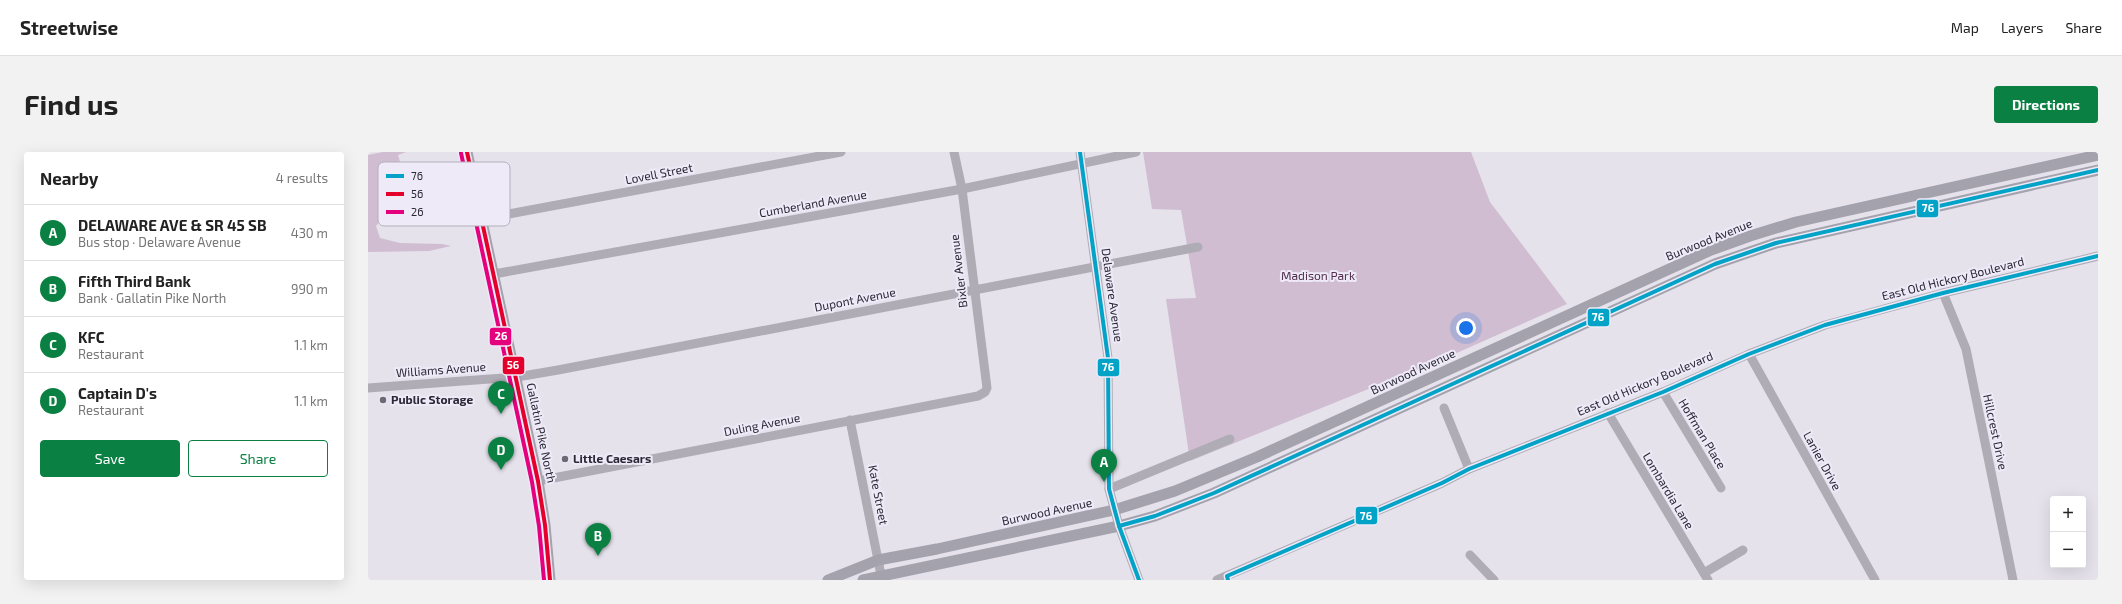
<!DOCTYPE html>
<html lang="en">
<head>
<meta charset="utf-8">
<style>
	:root { --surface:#fff; --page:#f2f2f2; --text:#222; --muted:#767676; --line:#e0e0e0; --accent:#0b8043 }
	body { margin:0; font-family:"Exo 2",sans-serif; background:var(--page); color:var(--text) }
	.controls { position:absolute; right:12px; bottom:12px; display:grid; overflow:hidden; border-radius:4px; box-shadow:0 4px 16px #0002 }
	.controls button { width:36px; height:36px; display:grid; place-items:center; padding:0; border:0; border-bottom:1px solid var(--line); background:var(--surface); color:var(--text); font:20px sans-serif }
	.you { position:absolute; left:1098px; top:176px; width:14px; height:14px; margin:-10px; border:3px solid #fff; border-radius:50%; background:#1a73e8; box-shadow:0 0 0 6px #1a73e833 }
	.badge { display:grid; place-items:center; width:26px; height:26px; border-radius:50%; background:var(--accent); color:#fff; font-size:13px; font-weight:700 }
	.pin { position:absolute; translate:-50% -33px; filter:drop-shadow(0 1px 2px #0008) }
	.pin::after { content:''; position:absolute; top:21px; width:14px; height:12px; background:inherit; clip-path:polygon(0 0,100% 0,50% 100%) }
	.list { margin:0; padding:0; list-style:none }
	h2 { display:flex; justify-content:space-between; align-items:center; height:52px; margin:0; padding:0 16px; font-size:17px }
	h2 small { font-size:13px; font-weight:400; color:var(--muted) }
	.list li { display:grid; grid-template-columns:26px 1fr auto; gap:12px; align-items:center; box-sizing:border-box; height:56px; padding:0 16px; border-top:1px solid var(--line) }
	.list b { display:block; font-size:15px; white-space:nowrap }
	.list p { margin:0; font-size:13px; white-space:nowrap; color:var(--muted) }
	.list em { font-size:13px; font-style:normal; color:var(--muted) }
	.actions { display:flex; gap:8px; padding:12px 16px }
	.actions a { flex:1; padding:9px 0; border:1px solid var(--accent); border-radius:4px; text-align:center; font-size:14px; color:var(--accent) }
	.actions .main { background:var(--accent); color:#fff }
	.map { position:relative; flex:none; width:1730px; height:428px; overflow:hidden; border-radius:4px }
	header { display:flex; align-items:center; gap:24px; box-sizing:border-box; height:56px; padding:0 20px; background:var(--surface); border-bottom:1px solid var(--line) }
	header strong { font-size:19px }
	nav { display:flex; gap:22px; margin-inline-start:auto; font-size:14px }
	.intro { display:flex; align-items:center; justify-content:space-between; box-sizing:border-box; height:96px; padding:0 24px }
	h1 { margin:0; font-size:28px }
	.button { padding:10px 18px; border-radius:4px; background:var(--accent); color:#fff; font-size:14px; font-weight:700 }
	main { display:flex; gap:24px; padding:0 24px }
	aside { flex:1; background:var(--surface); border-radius:4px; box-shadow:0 4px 16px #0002 }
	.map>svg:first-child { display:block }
	.green { fill:#d0bdd1 }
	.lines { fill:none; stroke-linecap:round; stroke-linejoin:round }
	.minor { stroke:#afacb6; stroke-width:9 }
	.major { stroke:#a4a2ac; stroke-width:11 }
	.bus-1-casing { stroke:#eeeaf8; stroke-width:7 }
	.bus-2-casing { stroke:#eeeaf8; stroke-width:7 }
	.bus-3-casing { stroke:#eeeaf8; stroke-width:7 }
	.bus-1 { stroke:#02a3c6; stroke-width:4 }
	.bus-2 { stroke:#e4002b; stroke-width:4 }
	.bus-3 { stroke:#e5007d; stroke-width:4 }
	.poi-dot { fill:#6b6a75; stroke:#eeeaf8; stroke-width:1.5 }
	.labels { text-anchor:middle; stroke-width:4; stroke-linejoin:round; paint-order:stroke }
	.street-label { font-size:12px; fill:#2a2935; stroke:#eeeaf8 }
	.park-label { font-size:12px; fill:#512f4d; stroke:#eeeaf8 }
	.poi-label { font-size:12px; font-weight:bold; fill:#2a2935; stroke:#eeeaf8; text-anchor:start }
	.key { fill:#eeeaf8; stroke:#b3b0be; stroke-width:1 }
	.key-label { font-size:11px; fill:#2a2935 }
	.line-badge { stroke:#eeeaf8; stroke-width:1.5 }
	.badge-label { font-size:11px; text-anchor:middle; font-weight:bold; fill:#fff }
</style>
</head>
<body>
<header>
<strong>Streetwise</strong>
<nav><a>Map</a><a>Layers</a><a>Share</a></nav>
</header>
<div class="intro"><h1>Find us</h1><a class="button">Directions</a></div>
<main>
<aside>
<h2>Nearby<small>4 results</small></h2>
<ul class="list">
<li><span class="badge">A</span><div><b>DELAWARE AVE &amp; SR 45 SB</b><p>Bus stop · Delaware Avenue</p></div><em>430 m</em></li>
<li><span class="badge">B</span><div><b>Fifth Third Bank</b><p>Bank · Gallatin Pike North</p></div><em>990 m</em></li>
<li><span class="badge">C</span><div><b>KFC</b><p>Restaurant</p></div><em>1.1 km</em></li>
<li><span class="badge">D</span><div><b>Captain D's</b><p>Restaurant</p></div><em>1.1 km</em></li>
</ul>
<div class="actions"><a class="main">Save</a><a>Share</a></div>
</aside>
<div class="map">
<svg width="1730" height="428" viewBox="0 0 1730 428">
	<rect width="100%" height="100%" fill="#e5e2ec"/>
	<g class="green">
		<path d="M15 0H38L30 3 40 37 23 43 30 64 14 67 8 74 12 86 32 91 74 92 83 94 61 99 0 100V3Z"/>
		<path d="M775 0H1103L1122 50 1199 152 1075 207 822 309 798 147 828 146 813 58 784 57Z"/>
	</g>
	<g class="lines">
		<g class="minor">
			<path d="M712 0 740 206 741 337 751 374 771 428"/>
			<path d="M114 67 473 0"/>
			<path d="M126 122 594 37 768 0"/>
			<path d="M1575 141 1598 197 1645 428"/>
			<path d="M1381 202 1507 428"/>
			<path d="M0 236 149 225 190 218 830 95"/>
			<path d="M1295 240 1353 336"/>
			<path d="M1076 256 1101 317"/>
			<path d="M1240 261 1340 428"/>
			<path d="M482 268 513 423"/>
			<path d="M170 329 610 244 617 240 619 236 594 37 586 0"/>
			<path d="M741 337 862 287"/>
			<path d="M1102 403 1126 428"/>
			<path d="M1336 421 1375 398"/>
			<path d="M849 428 1074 331 1101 317 1295 240 1381 202 1457 173 1575 141 1730 104"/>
		</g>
		<g class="major">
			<path d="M99 0 170 329 177 373 182 428"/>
			<path d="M460 428 510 408 569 397 746 358 807 339 889 305 1343 98 1382 84 1428 70 1730 3"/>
			<path d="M495 428 751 374 787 364 846 341 1347 112 1408 91 1730 18"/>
		</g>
		<defs>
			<g id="bus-1">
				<path d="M712 0 740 206 741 337 751 374 771 428"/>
				<path d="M751 374 787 364 846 341 1347 112 1408 91 1730 18"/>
				<path d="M860 428 859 424 1074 331 1101 317 1295 240 1381 202 1457 173 1575 141 1730 104"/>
			</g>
			<path id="bus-2" d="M99 0 170 329 177 373 182 428"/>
			<path id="bus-3" d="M93 1 164 330 171 374 176 428"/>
		</defs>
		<use href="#bus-1" class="bus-1-casing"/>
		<use href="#bus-2" class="bus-2-casing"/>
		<use href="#bus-3" class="bus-3-casing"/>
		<use href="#bus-1" class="bus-1"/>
		<use href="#bus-2" class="bus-2"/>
		<use href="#bus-3" class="bus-3"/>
	</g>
	<g class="poi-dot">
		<circle cx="15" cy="248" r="4"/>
		<circle cx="197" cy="307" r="4"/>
	</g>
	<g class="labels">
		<g class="street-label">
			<text transform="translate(291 22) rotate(-11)" y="4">Lovell Street</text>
			<text transform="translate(445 52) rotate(-10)" y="4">Cumberland Avenue</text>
			<text transform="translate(1341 88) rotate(-22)" y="4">Burwood Avenue</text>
			<text transform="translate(591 119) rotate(-97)" y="4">Bixler Avenue</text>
			<text transform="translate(1585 127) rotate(-14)" y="4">East Old Hickory Boulevard</text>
			<text transform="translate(744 143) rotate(82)" y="4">Delaware Avenue</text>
			<text transform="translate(487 148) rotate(-11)" y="4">Dupont Avenue</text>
			<text transform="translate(73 218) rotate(-4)" y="4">Williams Avenue</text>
			<text transform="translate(1045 220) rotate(-25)" y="4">Burwood Avenue</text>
			<text transform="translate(1277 232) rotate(-23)" y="4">East Old Hickory Boulevard</text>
			<text transform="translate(394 273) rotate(-11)" y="4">Duling Avenue</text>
			<text transform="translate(1627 280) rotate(78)" y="4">Hillcrest Drive</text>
			<text transform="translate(173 281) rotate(78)" y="4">Gallatin Pike North</text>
			<text transform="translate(1334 282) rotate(59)" y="4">Hoffman Place</text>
			<text transform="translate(1454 309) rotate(61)" y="4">Lanier Drive</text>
			<text transform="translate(1300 339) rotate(59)" y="4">Lombardia Lane</text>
			<text transform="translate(510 343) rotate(79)" y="4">Kate Street</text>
			<text transform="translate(679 360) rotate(-12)" y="4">Burwood Avenue</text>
		</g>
		<g class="park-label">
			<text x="950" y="128">Madison Park</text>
		</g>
		<g class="poi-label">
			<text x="23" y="252">Public Storage</text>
			<text x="205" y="311">Little Caesars</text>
		</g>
	</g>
	<rect x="10" y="10" width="132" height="64" rx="6" class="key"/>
	<rect x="18" y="22" width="18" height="4" fill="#02a3c6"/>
	<rect x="18" y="40" width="18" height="4" fill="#e4002b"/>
	<rect x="18" y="58" width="18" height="4" fill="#e5007d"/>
	<g class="key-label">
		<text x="43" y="28">76</text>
		<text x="43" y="46">56</text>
		<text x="43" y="64">26</text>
	</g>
	<g class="line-badge">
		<rect x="1548" y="47" width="23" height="19" rx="4" fill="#02a3c6"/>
		<rect x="1219" y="156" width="23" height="19" rx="4" fill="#02a3c6"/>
		<rect x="121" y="175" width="23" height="19" rx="4" fill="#e5007d"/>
		<rect x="134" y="204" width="23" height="19" rx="4" fill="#e4002b"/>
		<rect x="729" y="206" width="23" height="19" rx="4" fill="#02a3c6"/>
		<rect x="987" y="354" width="23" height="19" rx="4" fill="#02a3c6"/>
	</g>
	<g class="badge-label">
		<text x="1560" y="60">76</text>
		<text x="1230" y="169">76</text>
		<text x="133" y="188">26</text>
		<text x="145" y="217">56</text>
		<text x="740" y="219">76</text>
		<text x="998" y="368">76</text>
	</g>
</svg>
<div class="controls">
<button>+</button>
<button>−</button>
</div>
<div class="you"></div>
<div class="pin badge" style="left:736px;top:330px">A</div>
<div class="pin badge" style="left:230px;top:404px">B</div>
<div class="pin badge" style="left:133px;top:262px">C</div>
<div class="pin badge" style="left:133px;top:318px">D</div>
</div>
</main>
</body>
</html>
